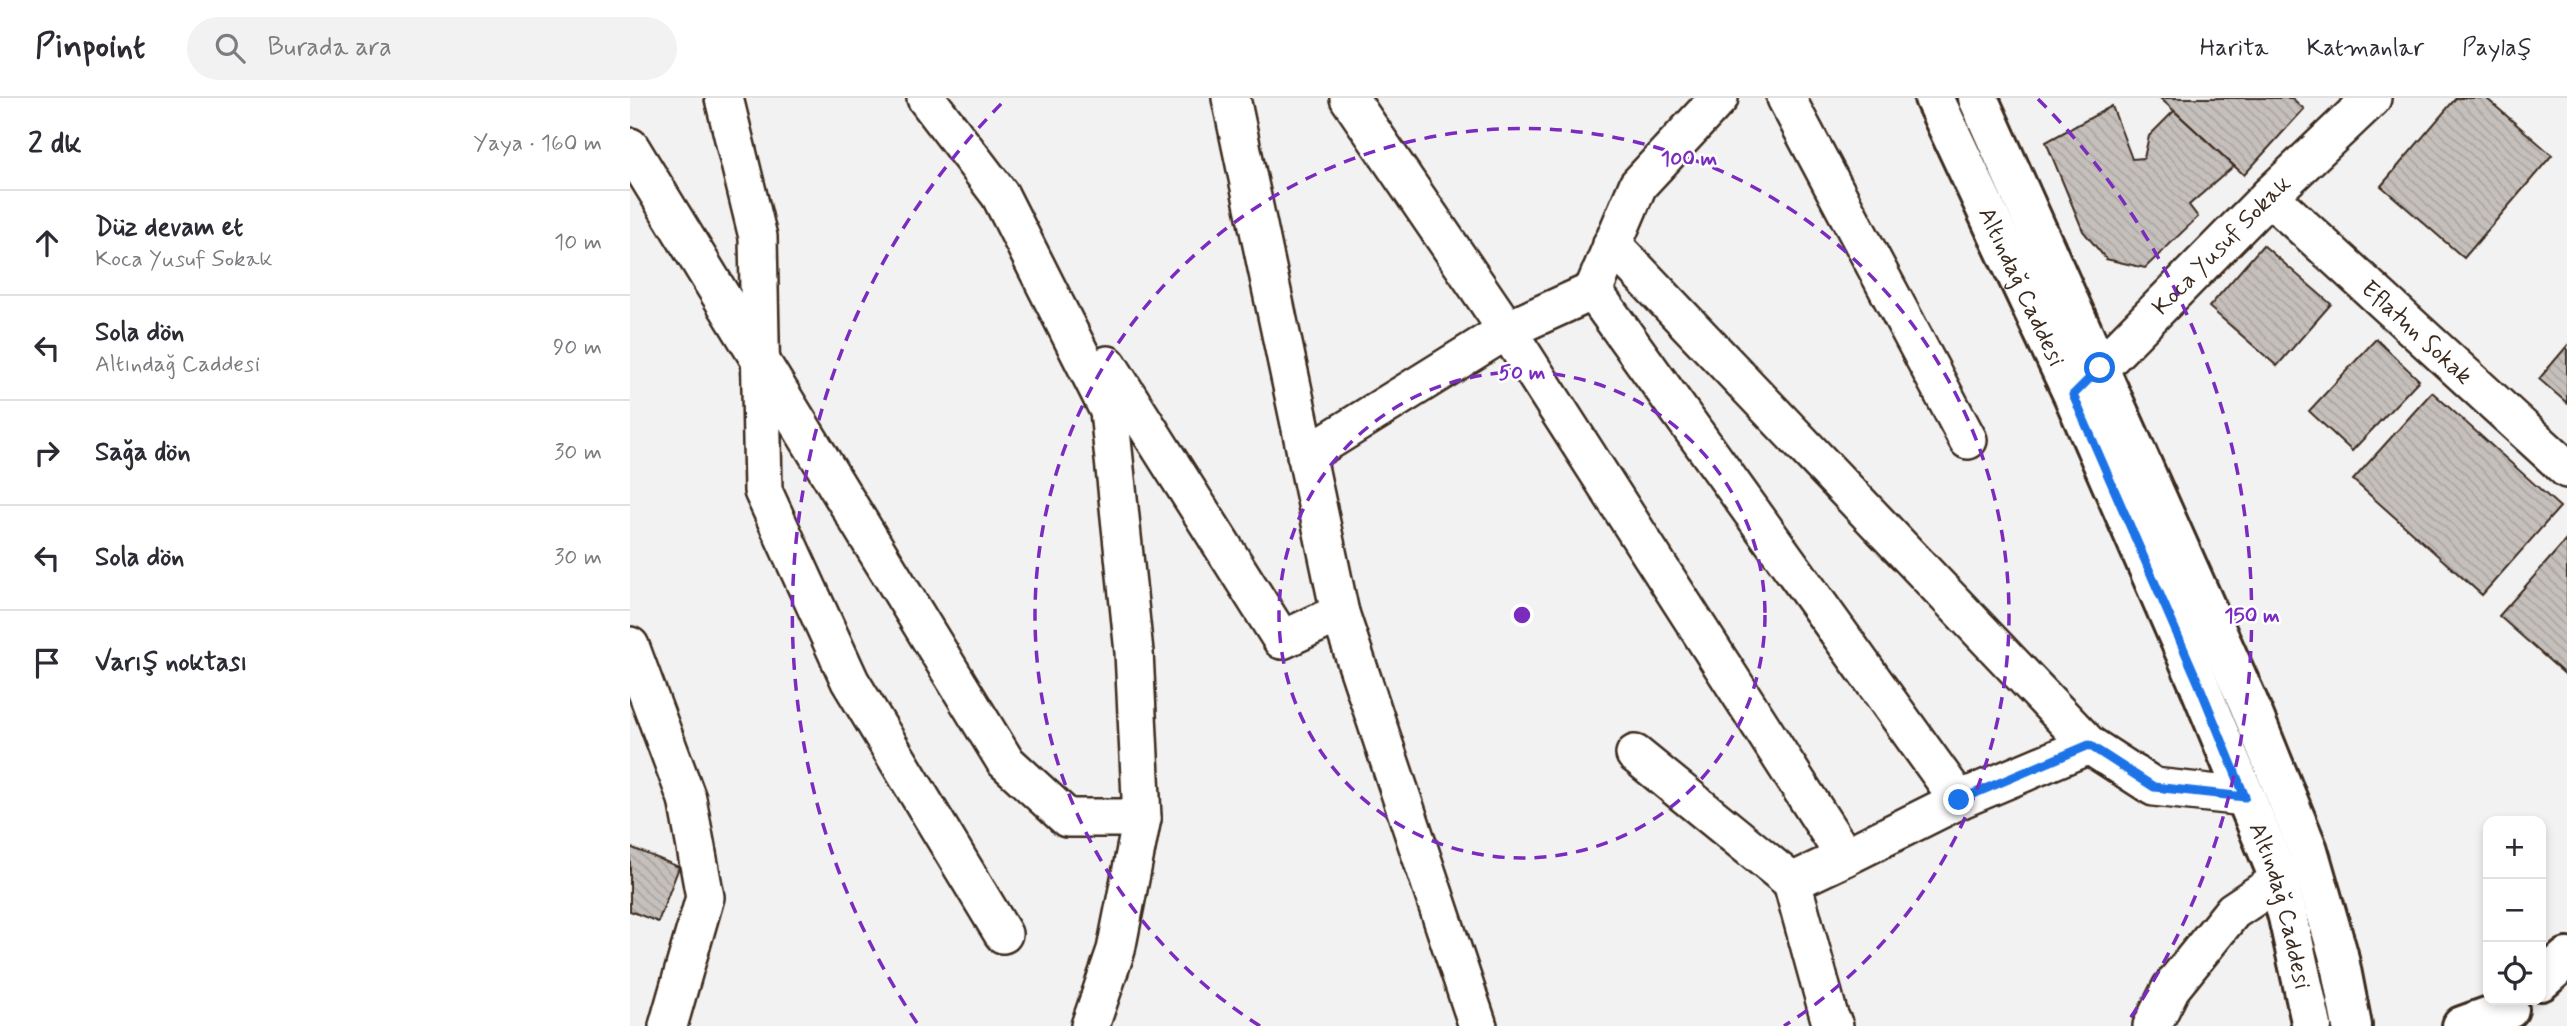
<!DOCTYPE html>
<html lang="tr">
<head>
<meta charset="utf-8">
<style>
	:root { --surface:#fff; --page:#f2f2f3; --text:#2b2b33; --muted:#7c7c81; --line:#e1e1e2 }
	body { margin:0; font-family:Mynerve,sans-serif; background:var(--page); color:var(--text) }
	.controls { position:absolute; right:21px; bottom:21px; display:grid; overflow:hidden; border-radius:14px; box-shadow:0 4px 10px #0003 }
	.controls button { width:63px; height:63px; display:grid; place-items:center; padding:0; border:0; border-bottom:2px solid var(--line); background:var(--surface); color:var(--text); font:35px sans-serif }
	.stop { position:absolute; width:21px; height:21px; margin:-16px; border:5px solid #1a73e8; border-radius:50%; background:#fff }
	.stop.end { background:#1a73e8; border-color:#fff; box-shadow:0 2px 7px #0008 }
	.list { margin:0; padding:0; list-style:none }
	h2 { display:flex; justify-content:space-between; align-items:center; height:91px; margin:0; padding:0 28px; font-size:30px }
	h2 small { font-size:23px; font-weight:400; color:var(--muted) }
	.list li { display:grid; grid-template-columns:46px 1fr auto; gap:21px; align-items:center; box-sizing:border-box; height:105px; padding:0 28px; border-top:2px solid var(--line) }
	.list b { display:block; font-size:26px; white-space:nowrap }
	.list p { margin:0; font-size:23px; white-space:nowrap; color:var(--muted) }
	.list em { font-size:23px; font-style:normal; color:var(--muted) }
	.icon { flex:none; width:38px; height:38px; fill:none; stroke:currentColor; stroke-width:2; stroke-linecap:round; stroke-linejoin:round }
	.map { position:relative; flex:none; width:1937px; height:928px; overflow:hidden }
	header { display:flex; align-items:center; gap:42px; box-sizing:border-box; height:98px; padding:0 35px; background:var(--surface); border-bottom:2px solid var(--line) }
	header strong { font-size:33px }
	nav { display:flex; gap:38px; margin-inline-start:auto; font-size:24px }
	.search { width:490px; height:63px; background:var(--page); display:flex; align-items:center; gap:18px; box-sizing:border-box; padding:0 24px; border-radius:38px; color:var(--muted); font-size:26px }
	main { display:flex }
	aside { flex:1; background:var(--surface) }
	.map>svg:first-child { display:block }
	.building { fill:url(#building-back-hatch); stroke:#3b2a1e; stroke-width:2 }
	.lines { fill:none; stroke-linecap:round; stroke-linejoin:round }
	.street-casing { stroke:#3b2a1e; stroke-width:42 }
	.secondary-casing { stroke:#3b2a1e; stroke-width:44 }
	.street { stroke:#fff; stroke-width:37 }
	.secondary { stroke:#fff; stroke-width:38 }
	.route { stroke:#1a73e8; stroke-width:9 }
	.ring { fill:none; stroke:#7b2cbf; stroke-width:3.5; stroke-dasharray:12 9 }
	.labels { text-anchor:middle; stroke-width:5; stroke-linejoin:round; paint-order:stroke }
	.street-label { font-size:24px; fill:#3b2a1e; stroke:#fff }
	.centre { fill:#7b2cbf; stroke:#fff; stroke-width:3.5 }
	.ring-label { font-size:21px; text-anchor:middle; font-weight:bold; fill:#7b2cbf; stroke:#fff; stroke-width:5; stroke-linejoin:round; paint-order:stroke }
</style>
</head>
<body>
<header>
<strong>Pinpoint</strong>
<div class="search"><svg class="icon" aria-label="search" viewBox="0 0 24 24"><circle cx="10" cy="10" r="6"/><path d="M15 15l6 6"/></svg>Burada ara</div>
<nav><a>Harita</a><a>Katmanlar</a><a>Paylaş</a></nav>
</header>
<main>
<aside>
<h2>2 dk<small>Yaya · 160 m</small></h2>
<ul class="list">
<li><svg class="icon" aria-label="ahead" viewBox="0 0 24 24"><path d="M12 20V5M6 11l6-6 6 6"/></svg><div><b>Düz devam et</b><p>Koca Yusuf Sokak</p></div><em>10 m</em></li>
<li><svg class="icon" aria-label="left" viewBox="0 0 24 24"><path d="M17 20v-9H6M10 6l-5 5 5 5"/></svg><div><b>Sola dön</b><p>Altındağ Caddesi</p></div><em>90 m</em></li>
<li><svg class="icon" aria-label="right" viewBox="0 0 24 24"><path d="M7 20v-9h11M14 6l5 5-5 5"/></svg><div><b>Sağa dön</b></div><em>30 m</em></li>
<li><svg class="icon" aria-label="left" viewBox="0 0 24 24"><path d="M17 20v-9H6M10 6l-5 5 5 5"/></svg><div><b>Sola dön</b></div><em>30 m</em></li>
<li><svg class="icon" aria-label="arrive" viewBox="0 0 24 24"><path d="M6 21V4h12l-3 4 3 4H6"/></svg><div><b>Varış noktası</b></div></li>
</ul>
</aside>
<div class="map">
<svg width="1937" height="928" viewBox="0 0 1937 928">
	<defs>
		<pattern id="building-back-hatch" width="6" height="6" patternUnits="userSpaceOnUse" patternTransform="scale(1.75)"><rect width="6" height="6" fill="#c6c0bd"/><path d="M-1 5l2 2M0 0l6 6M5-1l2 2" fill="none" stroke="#aba5a2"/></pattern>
	</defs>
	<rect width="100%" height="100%" fill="#f3f2f2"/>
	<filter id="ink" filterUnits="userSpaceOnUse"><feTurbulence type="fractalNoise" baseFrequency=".0143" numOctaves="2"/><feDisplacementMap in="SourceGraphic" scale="14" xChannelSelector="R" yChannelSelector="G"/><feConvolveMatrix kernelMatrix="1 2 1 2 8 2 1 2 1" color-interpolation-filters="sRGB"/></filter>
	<g filter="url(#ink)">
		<g class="building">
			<path d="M1530 0H1662L1674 11 1614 77Z"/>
			<path d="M1826 0H1856L1922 57 1834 160 1751 88Z"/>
			<path d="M1482 8 1502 61 1514 60 1519 38 1544 13 1604 68 1559 107 1568 119 1515 170 1476 161 1453 133 1416 44Z"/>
			<path d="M1633 147 1701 206 1647 268 1579 209Z"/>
			<path d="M1746 241 1789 282 1722 353 1679 313Z"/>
			<path d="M1937 248V305L1909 281Z"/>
			<path d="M1802 294 1930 409 1852 497 1723 382Z"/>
			<path d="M1937 441V578L1869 518Z"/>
			<path d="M0 749 49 769 28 824 0 813Z"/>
		</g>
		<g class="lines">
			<defs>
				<g id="street">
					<path d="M94 0 128 139 133 393 220 583 373 836"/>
					<path d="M296 0 370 97 479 313 504 554 512 720 486 852 460 928"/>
					<path d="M601 0 710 515 848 928"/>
					<path d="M1089 0 1008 87 963 193 877 232 1215 759 1329 702"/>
					<path d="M1156 0 1338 342"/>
					<path d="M0 49 375 663 437 720H512"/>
					<path id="s1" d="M1639 98 1937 371"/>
					<path d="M982 146 1459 647 1524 689 1615 699"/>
					<path d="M963 193 1329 702 1459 647"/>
					<path d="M478 267 652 542 710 515"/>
					<path id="s2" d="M1450 290 1639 98 1742 0"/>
					<path d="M676 357 877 232 719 0"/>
					<path d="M0 548 57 701 75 799 38 928"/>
					<path d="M1005 656 1162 784 1215 759"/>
					<path d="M1162 784 1199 918 1204 928"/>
					<path d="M1522 928 1541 890 1603 813 1648 783"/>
				</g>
				<g id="secondary">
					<path id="s3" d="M1304 0 1443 297 1568 584 1644 768 1658 819 1682 928"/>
					<path d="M1348 0 1618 604 1678 752 1708 856 1722 928"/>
					<path d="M1911 883 1937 860"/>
					<path d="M1832 928 1879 911"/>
				</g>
			</defs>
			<use href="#street" class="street-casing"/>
			<use href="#secondary" class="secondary-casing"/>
			<use href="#street" class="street"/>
			<use href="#secondary" class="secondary"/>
		</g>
	</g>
	<g class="lines" filter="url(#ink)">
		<path class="route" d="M1329 702 1459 647 1524 689 1615 699 1568 584 1443 297 1470 270"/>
	</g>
	<g class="ring">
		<circle cx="892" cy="517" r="243"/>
		<path d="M630 928A487 487 0 1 1 1154 928"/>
		<path d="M287 925A730 730 0 0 1 376 1M1408 1A730 730 0 0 1 1497 925"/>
	</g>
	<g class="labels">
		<g class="street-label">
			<text dy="8" stroke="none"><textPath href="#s2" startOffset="201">Koca Yusuf Sokak</textPath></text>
			<text dy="8" stroke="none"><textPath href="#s3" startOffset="208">Altındağ Caddesi</textPath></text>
			<text dy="8" stroke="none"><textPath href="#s1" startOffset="201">Eflatun Sokak</textPath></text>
			<text dy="8" stroke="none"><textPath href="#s3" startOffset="880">Altındağ Caddesi</textPath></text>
		</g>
	</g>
	<circle cx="892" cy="517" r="10" class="centre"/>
	<g class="ring-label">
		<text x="1059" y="67">100 m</text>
		<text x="892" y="281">50 m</text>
		<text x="1622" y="524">150 m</text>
	</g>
</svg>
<div class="controls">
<button>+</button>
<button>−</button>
<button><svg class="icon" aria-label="locate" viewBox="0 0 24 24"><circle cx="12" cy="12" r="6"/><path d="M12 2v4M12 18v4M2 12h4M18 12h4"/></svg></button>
</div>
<div class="stop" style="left:1470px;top:270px"></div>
<div class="stop end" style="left:1329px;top:702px"></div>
</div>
</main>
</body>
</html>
